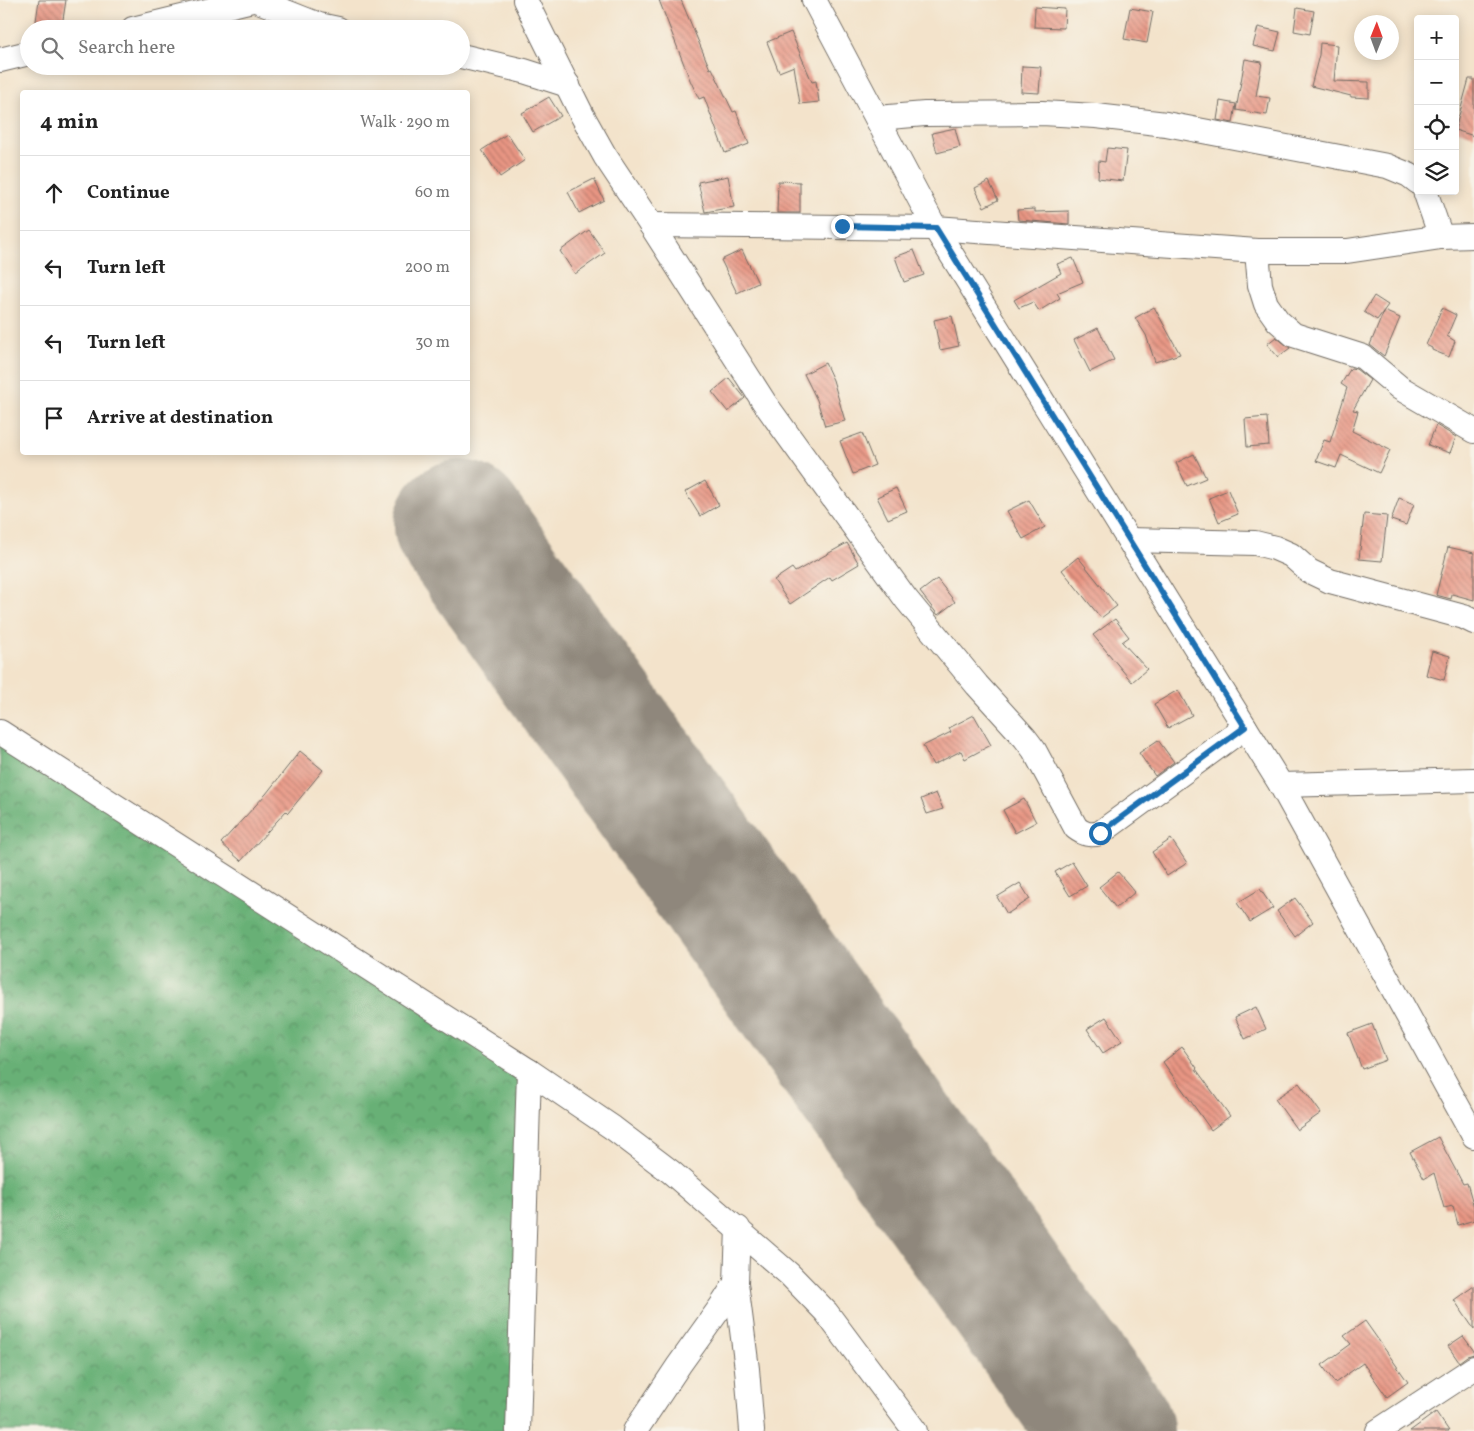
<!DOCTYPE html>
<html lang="en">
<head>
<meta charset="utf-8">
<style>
	:root { --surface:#fff; --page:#f2f2f2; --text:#222; --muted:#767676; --line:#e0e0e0 }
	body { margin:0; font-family:Vollkorn,serif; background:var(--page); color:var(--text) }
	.controls { position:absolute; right:15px; top:15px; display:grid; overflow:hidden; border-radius:5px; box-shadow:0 2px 12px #0003 }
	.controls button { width:45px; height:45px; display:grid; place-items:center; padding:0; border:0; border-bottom:1px solid var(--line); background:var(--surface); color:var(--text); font:25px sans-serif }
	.compass { position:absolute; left:1354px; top:15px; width:45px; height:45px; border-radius:50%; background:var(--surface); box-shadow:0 2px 12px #0003; rotate:1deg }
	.stop { position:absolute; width:15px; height:15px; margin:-11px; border:4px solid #1f6fb2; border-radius:50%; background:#fff }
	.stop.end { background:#1f6fb2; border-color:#fff; box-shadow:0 1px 5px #0008 }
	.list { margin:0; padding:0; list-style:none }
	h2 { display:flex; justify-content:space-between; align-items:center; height:65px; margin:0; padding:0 20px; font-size:21px }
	h2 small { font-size:16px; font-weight:400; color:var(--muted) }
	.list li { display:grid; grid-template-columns:32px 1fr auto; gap:15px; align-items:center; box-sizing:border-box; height:75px; padding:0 20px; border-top:1px solid var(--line) }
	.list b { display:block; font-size:19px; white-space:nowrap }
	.list em { font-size:16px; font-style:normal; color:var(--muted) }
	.icon { flex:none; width:28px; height:28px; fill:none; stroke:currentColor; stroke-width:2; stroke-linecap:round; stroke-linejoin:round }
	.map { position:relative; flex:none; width:1474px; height:1431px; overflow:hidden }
	.search { position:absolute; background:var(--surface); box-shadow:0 2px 12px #0003; left:20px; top:20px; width:450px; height:55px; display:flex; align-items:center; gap:12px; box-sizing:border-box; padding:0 18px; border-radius:28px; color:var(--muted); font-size:19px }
	.panel { position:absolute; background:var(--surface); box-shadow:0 2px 12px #0003; left:20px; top:90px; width:450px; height:365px; border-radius:5px }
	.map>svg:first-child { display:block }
	.forest { fill:url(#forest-crowns); stroke:#4a6e50 }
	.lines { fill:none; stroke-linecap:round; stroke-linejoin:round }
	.runway { stroke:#8f877b; stroke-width:132 }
	.building { fill:url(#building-back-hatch) }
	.minor-casing { stroke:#716b63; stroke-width:26 }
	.minor { stroke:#fff; stroke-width:24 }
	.route { stroke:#1f6fb2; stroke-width:6 }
</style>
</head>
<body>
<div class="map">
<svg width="1474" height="1431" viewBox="0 0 1474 1431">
	<defs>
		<pattern id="forest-crowns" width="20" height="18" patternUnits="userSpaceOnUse" patternTransform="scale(1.25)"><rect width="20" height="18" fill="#68b076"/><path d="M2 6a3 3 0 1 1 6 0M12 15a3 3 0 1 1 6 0" fill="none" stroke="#568f61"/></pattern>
		<pattern id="building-back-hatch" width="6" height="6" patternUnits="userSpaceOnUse" patternTransform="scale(1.25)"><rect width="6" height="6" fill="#e89583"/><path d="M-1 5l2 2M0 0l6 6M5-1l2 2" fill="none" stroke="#bc7a6b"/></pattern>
	</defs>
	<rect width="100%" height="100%" fill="#f7f3e8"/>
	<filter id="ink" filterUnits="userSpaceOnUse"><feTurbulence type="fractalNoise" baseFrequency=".02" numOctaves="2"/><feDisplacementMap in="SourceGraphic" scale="10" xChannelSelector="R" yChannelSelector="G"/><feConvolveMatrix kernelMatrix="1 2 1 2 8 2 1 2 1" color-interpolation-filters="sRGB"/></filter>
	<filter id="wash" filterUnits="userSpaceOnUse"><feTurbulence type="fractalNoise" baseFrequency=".0096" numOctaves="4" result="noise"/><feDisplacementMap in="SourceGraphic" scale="20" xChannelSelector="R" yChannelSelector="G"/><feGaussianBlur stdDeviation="1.12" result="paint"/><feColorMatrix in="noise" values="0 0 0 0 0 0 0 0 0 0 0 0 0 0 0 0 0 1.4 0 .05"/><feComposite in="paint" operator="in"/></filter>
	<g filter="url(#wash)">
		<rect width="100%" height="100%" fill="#f3e3cb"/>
		<path class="forest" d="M0 736 524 1069 515 1431H0Z"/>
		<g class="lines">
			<path class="runway" d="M460 526 1108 1431"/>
		</g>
		<g id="blocks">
			<g class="building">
				<path d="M39 0H66L62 26 36 21Z"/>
				<path d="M659 0H681L710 69 712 68 733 112 736 111 749 144 725 153 704 97 699 99 690 80Z"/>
				<path d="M1035 7 1065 9 1064 28 1034 27Z"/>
				<path d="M1130 8 1153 12 1147 43 1124 39Z"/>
				<path d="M1297 8 1314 11 1310 34 1294 31Z"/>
				<path d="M1258 27 1280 32 1275 51 1253 46Z"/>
				<path d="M791 32 812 82 816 81 819 102 800 104 794 66 779 72 767 42Z"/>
				<path d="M1320 43 1337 45 1334 81 1369 82V98L1351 97V96L1311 86 1319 55Z"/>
				<path d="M1245 59 1262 62 1256 96 1270 98 1267 115 1236 110Z"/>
				<path d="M1022 66 1041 67 1039 93 1021 92Z"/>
				<path d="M1469 79H1474V136L1455 130Z"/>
				<path d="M549 97 561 116 533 132 522 113Z"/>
				<path d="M1220 101 1236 104 1233 123 1217 120Z"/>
				<path d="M955 128 960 147 937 153 932 133Z"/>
				<path d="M507 134 525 160 500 177 482 150Z"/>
				<path d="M1107 148 1127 150 1123 181 1098 178 1099 161 1105 162Z"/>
				<path d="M728 176 734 207 705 212 698 182Z"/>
				<path d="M594 179 604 200 579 213 568 192Z"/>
				<path d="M778 181 800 182V213H777Z"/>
				<path d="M989 181 998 200 984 207 975 188Z"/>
				<path d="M1035 209V212L1069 211V224L1018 220 1017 210Z"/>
				<path d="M589 230 605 253 575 274 560 251Z"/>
				<path d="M742 250 758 283 737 293 721 260Z"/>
				<path d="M914 250 924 275 904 282 895 257Z"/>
				<path d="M1073 258 1083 282 1057 293 1060 298 1039 311 1033 302 1019 308 1014 300 1061 273 1057 264Z"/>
				<path d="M1374 296 1388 305 1377 320 1364 312Z"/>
				<path d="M1154 307 1180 354 1155 362 1146 335 1135 318Z"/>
				<path d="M1442 308 1456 315 1447 336 1455 341 1449 357 1432 350V348L1426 345Z"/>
				<path d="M1384 311 1400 318 1384 356 1370 345Z"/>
				<path d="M952 316 959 346 940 350 934 320Z"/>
				<path d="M1098 328 1114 360 1090 372 1074 340Z"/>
				<path d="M1276 337 1290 348 1278 357 1267 344Z"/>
				<path d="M825 363 833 380 845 421 825 426 817 400 804 374Z"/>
				<path d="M1351 368 1356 369 1370 380 1353 410 1358 411 1352 431 1390 450 1379 473 1341 455 1336 468 1316 461 1324 440 1330 442 1347 388 1341 384Z"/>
				<path d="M729 378 745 398 728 412 712 392Z"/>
				<path d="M1267 417 1269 445 1247 447 1245 419Z"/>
				<path d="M1436 425 1456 437 1450 453 1428 445Z"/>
				<path d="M862 433 875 465 853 474 840 441Z"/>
				<path d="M1194 454 1206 478 1187 486 1176 463Z"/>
				<path d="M705 481 719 505 700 516 685 492Z"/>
				<path d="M896 488 907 511 888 519 877 497Z"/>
				<path d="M1228 490 1238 514 1219 522 1209 498Z"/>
				<path d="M1399 498 1414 504 1406 525 1391 520Z"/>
				<path d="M1029 500 1045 527 1023 539 1007 511Z"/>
				<path d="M1364 514 1387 516 1382 561 1359 559Z"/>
				<path d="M847 543 859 564 832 580 830 577 790 604 774 580 792 568 795 572Z"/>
				<path d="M1448 547 1474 553V600L1452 594 1451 599 1436 595Z"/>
				<path d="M1078 557 1117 606 1101 618 1062 570Z"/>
				<path d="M937 579 955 602 938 615 920 592Z"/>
				<path d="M1115 619 1129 637 1122 642 1147 669 1132 682 1093 635Z"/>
				<path d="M1432 651 1450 656 1444 680 1426 675Z"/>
				<path d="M1178 690 1192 715 1168 728 1154 704Z"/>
				<path d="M974 715 991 745 965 759 961 751 933 765 923 746 951 732 949 728Z"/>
				<path d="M1158 740 1174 762 1155 776 1139 753Z"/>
				<path d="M300 751 323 770 288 813 286 811 241 861 221 843 266 794Z"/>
				<path d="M936 793 943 809 927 814 921 799Z"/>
				<path d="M1024 799 1036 822 1015 833 1003 810Z"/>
				<path d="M1171 839 1187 863 1167 876 1152 852Z"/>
				<path d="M1072 862 1087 886 1070 896 1055 872Z"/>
				<path d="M1118 872 1135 892 1116 908 1099 887Z"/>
				<path d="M1020 883 1030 899 1007 914 997 897Z"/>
				<path d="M1260 889 1273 908 1250 922 1237 903Z"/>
				<path d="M1295 898 1313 922 1295 936 1277 911Z"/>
				<path d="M1256 1007 1266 1029 1245 1039 1235 1017Z"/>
				<path d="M1106 1017 1122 1041 1103 1053 1087 1029Z"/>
				<path d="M1372 1024 1386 1060 1362 1069 1348 1033Z"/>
				<path d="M1182 1047 1197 1068 1196 1069 1230 1116 1211 1130 1163 1062Z"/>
				<path d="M1299 1083 1321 1113 1297 1130 1275 1099Z"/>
				<path d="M1438 1137 1463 1184 1467 1183 1474 1207V1220L1458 1225 1453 1206 1444 1208 1434 1173 1424 1179 1410 1152Z"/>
				<path d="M1474 1286V1329L1454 1300Z"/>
				<path d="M1365 1321 1408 1382 1387 1397 1363 1363 1335 1383 1322 1365 1351 1344 1344 1336Z"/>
				<path d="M1463 1336 1474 1351V1354L1467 1356 1459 1362 1448 1346Z"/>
				<path d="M1436 1412 1449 1431H1410Z"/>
			</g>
		</g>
	</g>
	<g filter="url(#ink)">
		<use href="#blocks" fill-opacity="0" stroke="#716b63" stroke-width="1"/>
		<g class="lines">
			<defs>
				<g id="minor">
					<path d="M256 0 319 25 338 29"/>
					<path d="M525 0 582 115 605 156 651 225 764 402 906 599 977 685 1025 738 1034 750 1076 828C1084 834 1090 836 1100 833L1245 727"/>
					<path d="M814 0 935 228 1281 785 1474 1136"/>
					<path d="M133 29 252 0"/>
					<path d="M461 56 524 71 568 85"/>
					<path d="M0 60 29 53"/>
					<path d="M877 118 925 114 1042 113 1096 116 1166 124 1387 166 1409 175 1418 182"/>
					<path d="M1425 191 1441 237"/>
					<path d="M651 225 935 228 1257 251H1347L1441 237 1474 236"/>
					<path d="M1257 251 1260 285 1266 304 1278 321 1294 335 1363 357 1400 388 1474 431"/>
					<path d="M1129 540 1255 543 1275 548 1291 555 1309 571 1330 581 1464 617 1474 622"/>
					<path d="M0 732 529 1071 613 1128 671 1172 789 1274 826 1312 915 1431"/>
					<path d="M1281 785 1474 780"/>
					<path d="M738 1228 736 1283 747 1369 752 1431"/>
					<path d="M518 1431 529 1071"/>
					<path d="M635 1431 679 1365 722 1305 736 1283"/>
					<path d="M1378 1431 1474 1368"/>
				</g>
			</defs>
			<use href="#minor" class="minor-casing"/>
			<use href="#minor" class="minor"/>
		</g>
	</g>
	<g class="lines" filter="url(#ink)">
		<path class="route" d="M842 226 936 228 1245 727 1100 833"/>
	</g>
</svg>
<div class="controls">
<button>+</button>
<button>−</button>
<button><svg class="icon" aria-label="locate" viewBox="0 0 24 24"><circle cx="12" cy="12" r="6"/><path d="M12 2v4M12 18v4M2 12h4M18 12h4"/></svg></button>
<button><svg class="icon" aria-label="layers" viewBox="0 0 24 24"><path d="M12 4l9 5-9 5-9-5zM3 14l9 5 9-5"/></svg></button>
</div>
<svg class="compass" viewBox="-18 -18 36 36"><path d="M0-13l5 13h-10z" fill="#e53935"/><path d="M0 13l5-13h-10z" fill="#767676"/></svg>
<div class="stop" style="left:1100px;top:833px"></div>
<div class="stop end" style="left:842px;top:226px"></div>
<div class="search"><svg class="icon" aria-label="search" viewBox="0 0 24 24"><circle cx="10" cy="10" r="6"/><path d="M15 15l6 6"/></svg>Search here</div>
<section class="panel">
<h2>4 min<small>Walk · 290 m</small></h2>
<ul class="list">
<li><svg class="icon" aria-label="ahead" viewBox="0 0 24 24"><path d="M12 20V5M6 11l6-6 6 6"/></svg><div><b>Continue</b></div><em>60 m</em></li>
<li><svg class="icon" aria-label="left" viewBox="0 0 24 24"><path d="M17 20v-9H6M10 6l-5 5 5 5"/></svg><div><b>Turn left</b></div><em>200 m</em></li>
<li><svg class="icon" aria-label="left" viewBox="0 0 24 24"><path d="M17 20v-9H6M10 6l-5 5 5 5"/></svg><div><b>Turn left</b></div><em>30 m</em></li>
<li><svg class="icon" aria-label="arrive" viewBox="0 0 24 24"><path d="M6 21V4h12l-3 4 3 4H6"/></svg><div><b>Arrive at destination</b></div></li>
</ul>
</section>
</div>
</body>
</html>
